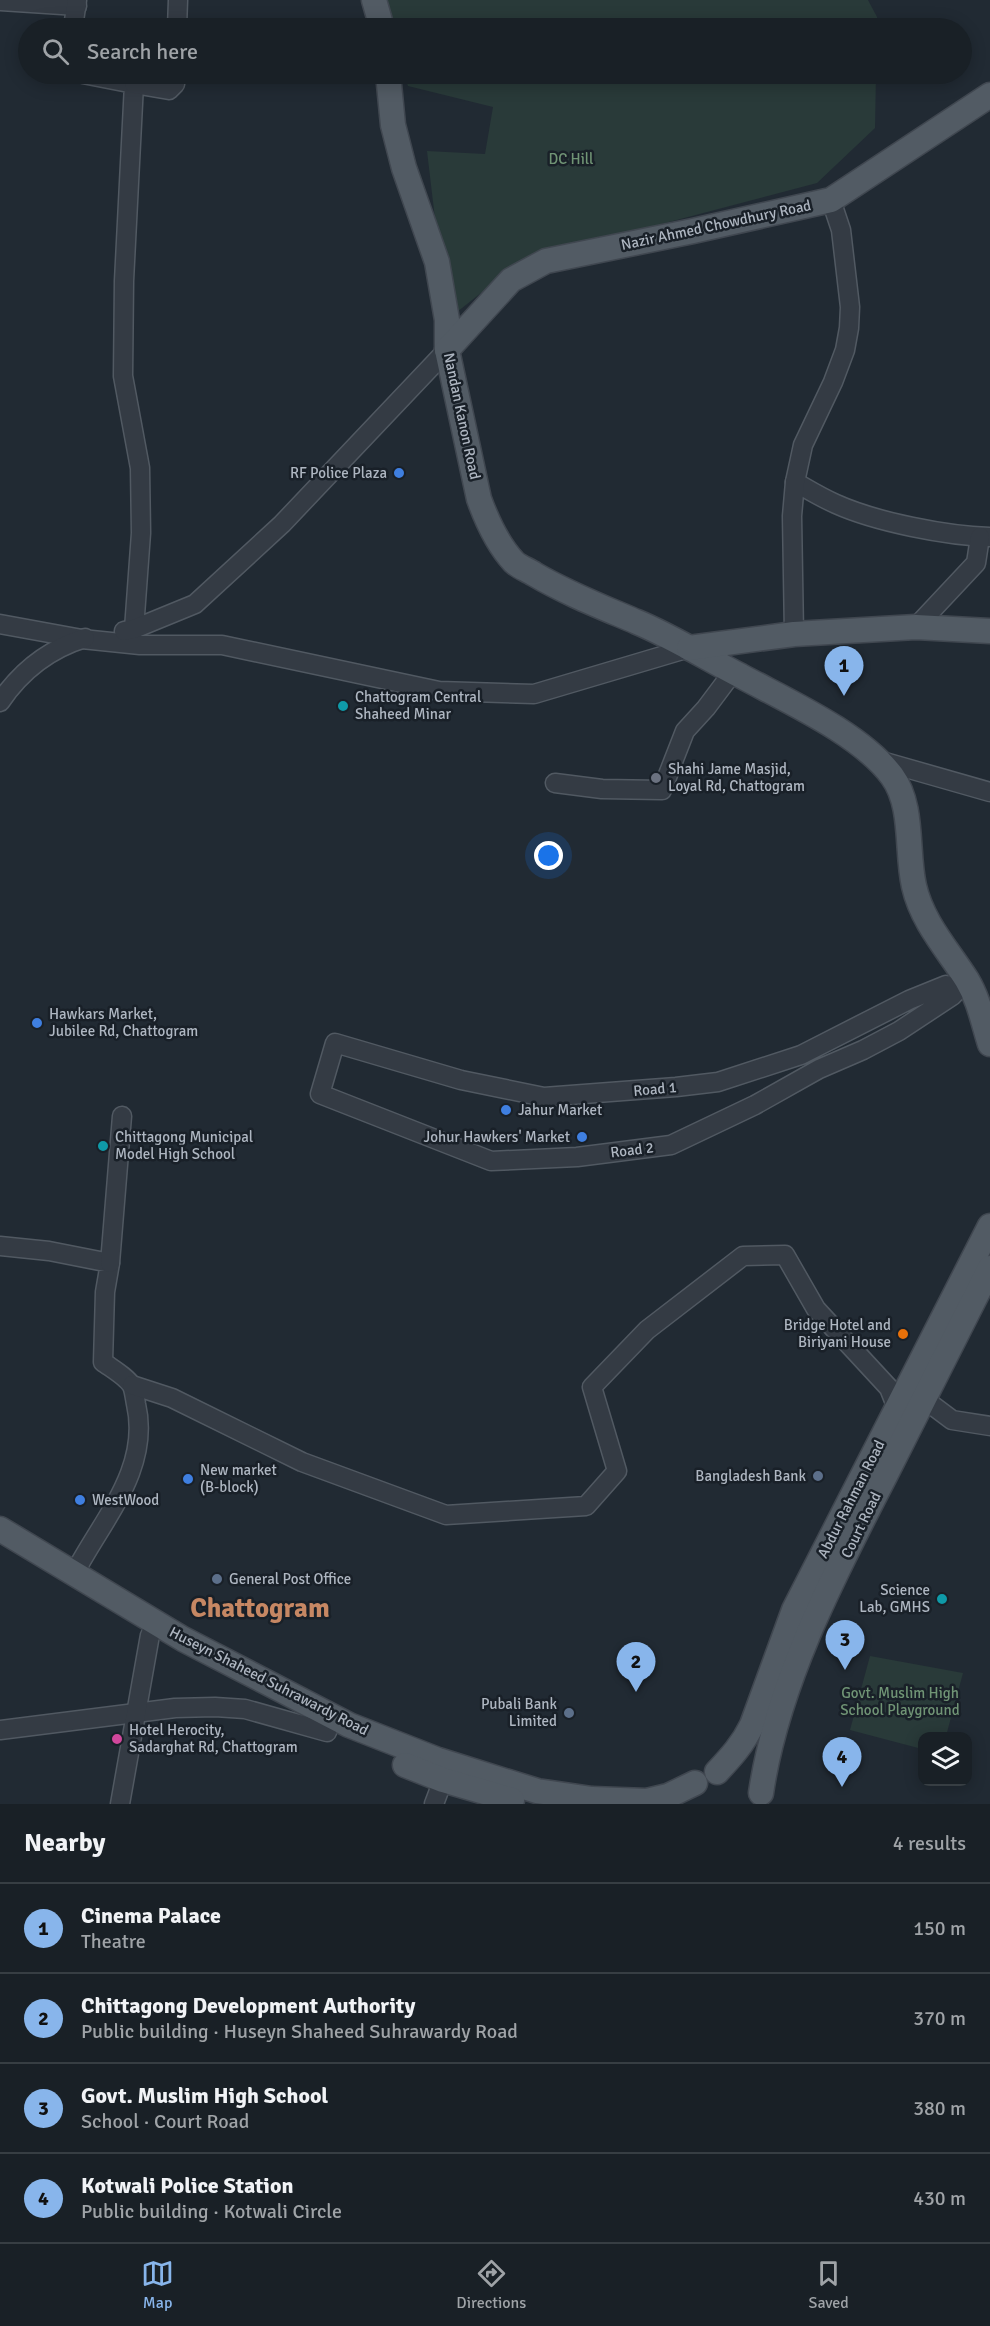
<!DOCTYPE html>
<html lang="en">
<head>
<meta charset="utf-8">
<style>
	:root { --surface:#192026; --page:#262d32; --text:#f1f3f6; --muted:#9fa3a7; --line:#373e43; --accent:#88b5eb }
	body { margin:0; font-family:Signika,sans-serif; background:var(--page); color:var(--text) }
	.controls { position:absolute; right:18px; bottom:18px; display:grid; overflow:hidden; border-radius:12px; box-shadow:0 3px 15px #0003 }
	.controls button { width:54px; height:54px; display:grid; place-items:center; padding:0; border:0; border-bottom:2px solid var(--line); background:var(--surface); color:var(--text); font:30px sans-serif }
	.you { position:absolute; left:549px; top:856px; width:21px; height:21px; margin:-15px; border:4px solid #fff; border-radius:50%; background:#1a73e8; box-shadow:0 0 0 9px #1a73e833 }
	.badge { display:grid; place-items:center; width:39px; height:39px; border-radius:50%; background:var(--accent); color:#111; font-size:20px; font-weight:700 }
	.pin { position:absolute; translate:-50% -50px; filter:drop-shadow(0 2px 3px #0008) }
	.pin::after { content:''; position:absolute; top:32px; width:21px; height:18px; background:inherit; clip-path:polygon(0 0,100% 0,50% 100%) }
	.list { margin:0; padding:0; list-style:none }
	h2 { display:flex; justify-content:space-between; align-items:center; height:78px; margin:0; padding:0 24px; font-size:26px }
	h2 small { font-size:20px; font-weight:400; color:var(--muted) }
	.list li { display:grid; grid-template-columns:39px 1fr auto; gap:18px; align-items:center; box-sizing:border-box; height:90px; padding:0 24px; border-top:2px solid var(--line) }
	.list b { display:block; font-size:22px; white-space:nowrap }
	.list p { margin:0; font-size:20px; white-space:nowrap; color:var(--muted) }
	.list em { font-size:20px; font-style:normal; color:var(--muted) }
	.icon { flex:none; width:33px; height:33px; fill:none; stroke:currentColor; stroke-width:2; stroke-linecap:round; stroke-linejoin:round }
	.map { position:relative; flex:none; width:990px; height:1804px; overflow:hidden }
	.search { position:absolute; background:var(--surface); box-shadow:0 3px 15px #0003; left:18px; right:18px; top:18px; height:66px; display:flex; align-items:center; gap:15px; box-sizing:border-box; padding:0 21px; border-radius:33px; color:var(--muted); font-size:22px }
	.sheet { height:438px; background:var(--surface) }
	nav { display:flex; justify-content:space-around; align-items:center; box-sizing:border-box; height:84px; border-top:2px solid var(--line); background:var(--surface); font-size:16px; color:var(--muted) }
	nav a { display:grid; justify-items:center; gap:3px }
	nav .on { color:var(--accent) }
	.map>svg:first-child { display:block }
	.green { fill:#293a39 }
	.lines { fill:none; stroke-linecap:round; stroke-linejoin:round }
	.minor-casing { stroke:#515962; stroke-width:21 }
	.major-casing { stroke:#404750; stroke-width:27 }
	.minor { stroke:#343b44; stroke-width:18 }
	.major { stroke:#525b64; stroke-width:24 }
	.shop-dot { fill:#3f7fe0; stroke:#192028; stroke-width:2 }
	.culture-dot { fill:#0f9aa8; stroke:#192028; stroke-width:2 }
	.worship-dot { fill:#6b7280; stroke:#192028; stroke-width:2 }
	.food-dot { fill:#e8710a; stroke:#192028; stroke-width:2 }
	.service-dot { fill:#5c6f8a; stroke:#192028; stroke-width:2 }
	.hotel-dot { fill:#d1479c; stroke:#192028; stroke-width:2 }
	.labels { text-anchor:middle; stroke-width:5; stroke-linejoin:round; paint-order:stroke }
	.park-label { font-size:15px; fill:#709475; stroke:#192028 }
	.street-label { font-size:15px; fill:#aeb6c1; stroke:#192028 }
	.poi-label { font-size:15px; fill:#aeb6c1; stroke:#192028; text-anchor:start }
	.town-label { font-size:27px; font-weight:bold; fill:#c68763; stroke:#192028 }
</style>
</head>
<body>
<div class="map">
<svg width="990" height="1804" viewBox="0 0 990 1804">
	<rect width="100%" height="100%" fill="#212a33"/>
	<g class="green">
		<path d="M384 0H868L877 17V28H392Z"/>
		<path d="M404 74H876L875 128 817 183 521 261 447 320 427 151 485 154 493 107 408 86Z"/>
		<path d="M870 1656 963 1673 946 1736H922V1749L850 1730Z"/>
	</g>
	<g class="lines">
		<defs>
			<g id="minor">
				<path d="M0 1 77 6"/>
				<path d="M73 28 77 0"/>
				<path d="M177 28 178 0"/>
				<path d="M83 74 134 84 124 281 123 376 140 468 141 533 134 629"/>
				<path d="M134 84 169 90 175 84 176 74"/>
				<path d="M795 482C809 490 822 498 836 504 876 522 947 536 990 537"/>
				<path d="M0 624 82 639 140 645H222L439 691 534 694 689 648"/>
				<path d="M916 627 976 563 980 537"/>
				<path d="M124 631 134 629 195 604 282 524 447 350"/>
				<path d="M794 634 792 516 795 482 803 445 833 382 845 350 849 328 850 307 841 230 831 200"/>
				<path d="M0 702C21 671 49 649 85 638"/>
				<path d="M878 760 990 792"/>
				<path d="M555 783 602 789 662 790 685 731 706 708 733 672"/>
				<path d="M952 996 899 1031 863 1050 819 1069 755 1105 671 1145 577 1157 491 1161 320 1094 335 1043 461 1080 544 1097 676 1087 718 1082 801 1055 909 1000 946 985 952 996 967 980"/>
				<path d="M0 1246 49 1251 110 1263 105 1292 103 1362C111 1368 127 1377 132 1386 134 1390 135 1399 136 1404 151 1469 102 1520 74 1574"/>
				<path d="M110 1263 122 1116"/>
				<path d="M132 1385 172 1398 302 1462 446 1515 586 1506 617 1471 592 1387 647 1330 743 1256 785 1255 816 1309 889 1388 897 1408"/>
				<path d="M924 1399 952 1420 990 1426"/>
				<path d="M0 1730 175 1708 215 1707 245 1709 327 1732"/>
				<path d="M120 1804 150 1635"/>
				<path d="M434 1804 443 1780"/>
			</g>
			<g id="major">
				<path d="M374 0 382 28"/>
				<path d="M388 74 393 125 404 168 437 262 447 320V350L479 499C487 521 498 545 514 562 519 567 528 570 534 574 566 593 602 607 637 622 673 637 706 658 741 676 787 701 861 734 892 776 914 806 906 851 914 886 922 922 948 950 967 980 979 1000 983 1022 990 1044"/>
				<path d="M447 350 511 280 546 261 693 231 831 200 990 95"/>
				<path d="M689 648 794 634 916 627 990 631"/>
				<path d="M0 1529 183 1639 349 1725 438 1760 537 1791 592 1799 647 1801 668 1796 695 1783"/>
				<path d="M405 1765 443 1780 512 1800"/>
				<path d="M717 1772C731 1757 743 1744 752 1725L794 1610 990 1226"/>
				<path d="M761 1793C777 1683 835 1573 885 1476 920 1407 955 1337 990 1268"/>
			</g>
		</defs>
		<use href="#minor" class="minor-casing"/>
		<use href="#major" class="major-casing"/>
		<use href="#minor" class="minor"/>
		<use href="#major" class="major"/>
	</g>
	<g class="shop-dot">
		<circle cx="399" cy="473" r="6"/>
		<circle cx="37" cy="1023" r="6"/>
		<circle cx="506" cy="1110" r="6"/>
		<circle cx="582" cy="1137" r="6"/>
		<circle cx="188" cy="1479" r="6"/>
		<circle cx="80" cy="1500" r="6"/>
	</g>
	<g class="culture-dot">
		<circle cx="343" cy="706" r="6"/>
		<circle cx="103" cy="1146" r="6"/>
		<circle cx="942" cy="1599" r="6"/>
	</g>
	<circle class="worship-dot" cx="656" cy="778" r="6"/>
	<circle class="food-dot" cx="903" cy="1334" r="6"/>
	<g class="service-dot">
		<circle cx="818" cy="1476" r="6"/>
		<circle cx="217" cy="1579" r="6"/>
		<circle cx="569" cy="1713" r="6"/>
	</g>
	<circle class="hotel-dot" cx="117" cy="1739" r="6"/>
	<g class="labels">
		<g class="park-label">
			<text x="571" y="164">DC Hill</text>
			<text x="900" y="1698">Govt. Muslim High<tspan x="900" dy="17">School Playground</tspan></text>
		</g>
		<g class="street-label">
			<text transform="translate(716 225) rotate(-12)" y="5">Nazir Ahmed Chowdhury Road</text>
			<text transform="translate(462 416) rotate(78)" y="5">Nandan Kanon Road</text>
			<text transform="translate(655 1089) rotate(-5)" y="5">Road 1</text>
			<text transform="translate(632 1150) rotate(-7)" y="5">Road 2</text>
			<text transform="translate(851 1499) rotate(-63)" y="5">Abdur Rahman Road</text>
			<text transform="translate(861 1525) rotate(-64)" y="5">Court Road</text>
			<text transform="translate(269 1681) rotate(27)" y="5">Huseyn Shaheed Suhrawardy Road</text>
		</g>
		<g class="poi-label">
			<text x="387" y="478" text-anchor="end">RF Police Plaza</text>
			<text x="355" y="702">Chattogram Central<tspan x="355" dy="17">Shaheed Minar</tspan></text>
			<text x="668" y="774">Shahi Jame Masjid,<tspan x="668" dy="17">Loyal Rd, Chattogram</tspan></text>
			<text x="49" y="1019">Hawkars Market,<tspan x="49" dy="17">Jubilee Rd, Chattogram</tspan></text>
			<text x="518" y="1115">Jahur Market</text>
			<text x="115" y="1142">Chittagong Municipal<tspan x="115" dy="17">Model High School</tspan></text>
			<text x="570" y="1142" text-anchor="end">Johur Hawkers' Market</text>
			<text x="891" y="1330" text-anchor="end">Bridge Hotel and<tspan x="891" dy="17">Biriyani House</tspan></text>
			<text x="200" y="1475">New market<tspan x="200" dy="17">(B-block)</tspan></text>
			<text x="806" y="1481" text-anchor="end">Bangladesh Bank</text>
			<text x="92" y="1505">WestWood</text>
			<text x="229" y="1584">General Post Office</text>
			<text x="930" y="1595" text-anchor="end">Science<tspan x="930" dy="17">Lab, GMHS</tspan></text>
			<text x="557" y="1709" text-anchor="end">Pubali Bank<tspan x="557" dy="17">Limited</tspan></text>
			<text x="129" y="1735">Hotel Herocity,<tspan x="129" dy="17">Sadarghat Rd, Chattogram</tspan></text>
		</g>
		<g class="town-label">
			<text x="260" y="1617">Chattogram</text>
		</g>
	</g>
</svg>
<div class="controls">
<button><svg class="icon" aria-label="layers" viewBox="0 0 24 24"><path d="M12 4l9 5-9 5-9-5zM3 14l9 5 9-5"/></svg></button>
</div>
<div class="you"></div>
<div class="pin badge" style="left:844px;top:696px">1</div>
<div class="pin badge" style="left:636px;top:1692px">2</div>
<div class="pin badge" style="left:845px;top:1670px">3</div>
<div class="pin badge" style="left:842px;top:1787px">4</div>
<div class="search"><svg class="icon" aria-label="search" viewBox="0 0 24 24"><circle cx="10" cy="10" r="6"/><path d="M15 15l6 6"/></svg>Search here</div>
</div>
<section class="sheet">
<h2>Nearby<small>4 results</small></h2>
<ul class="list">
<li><span class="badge">1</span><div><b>Cinema Palace</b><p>Theatre</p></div><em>150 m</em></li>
<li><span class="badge">2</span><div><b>Chittagong Development Authority</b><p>Public building · Huseyn Shaheed Suhrawardy Road</p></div><em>370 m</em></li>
<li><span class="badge">3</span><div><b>Govt. Muslim High School</b><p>School · Court Road</p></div><em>380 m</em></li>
<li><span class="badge">4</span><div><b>Kotwali Police Station</b><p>Public building · Kotwali Circle</p></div><em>430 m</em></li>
</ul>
</section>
<nav>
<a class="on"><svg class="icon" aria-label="map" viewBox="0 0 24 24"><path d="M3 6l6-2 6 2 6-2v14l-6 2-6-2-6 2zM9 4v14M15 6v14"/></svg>Map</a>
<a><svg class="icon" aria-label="directions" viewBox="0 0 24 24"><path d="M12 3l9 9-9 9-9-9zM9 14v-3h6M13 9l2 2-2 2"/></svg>Directions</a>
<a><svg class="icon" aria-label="saved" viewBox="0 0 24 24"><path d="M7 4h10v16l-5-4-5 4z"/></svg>Saved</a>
</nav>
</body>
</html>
